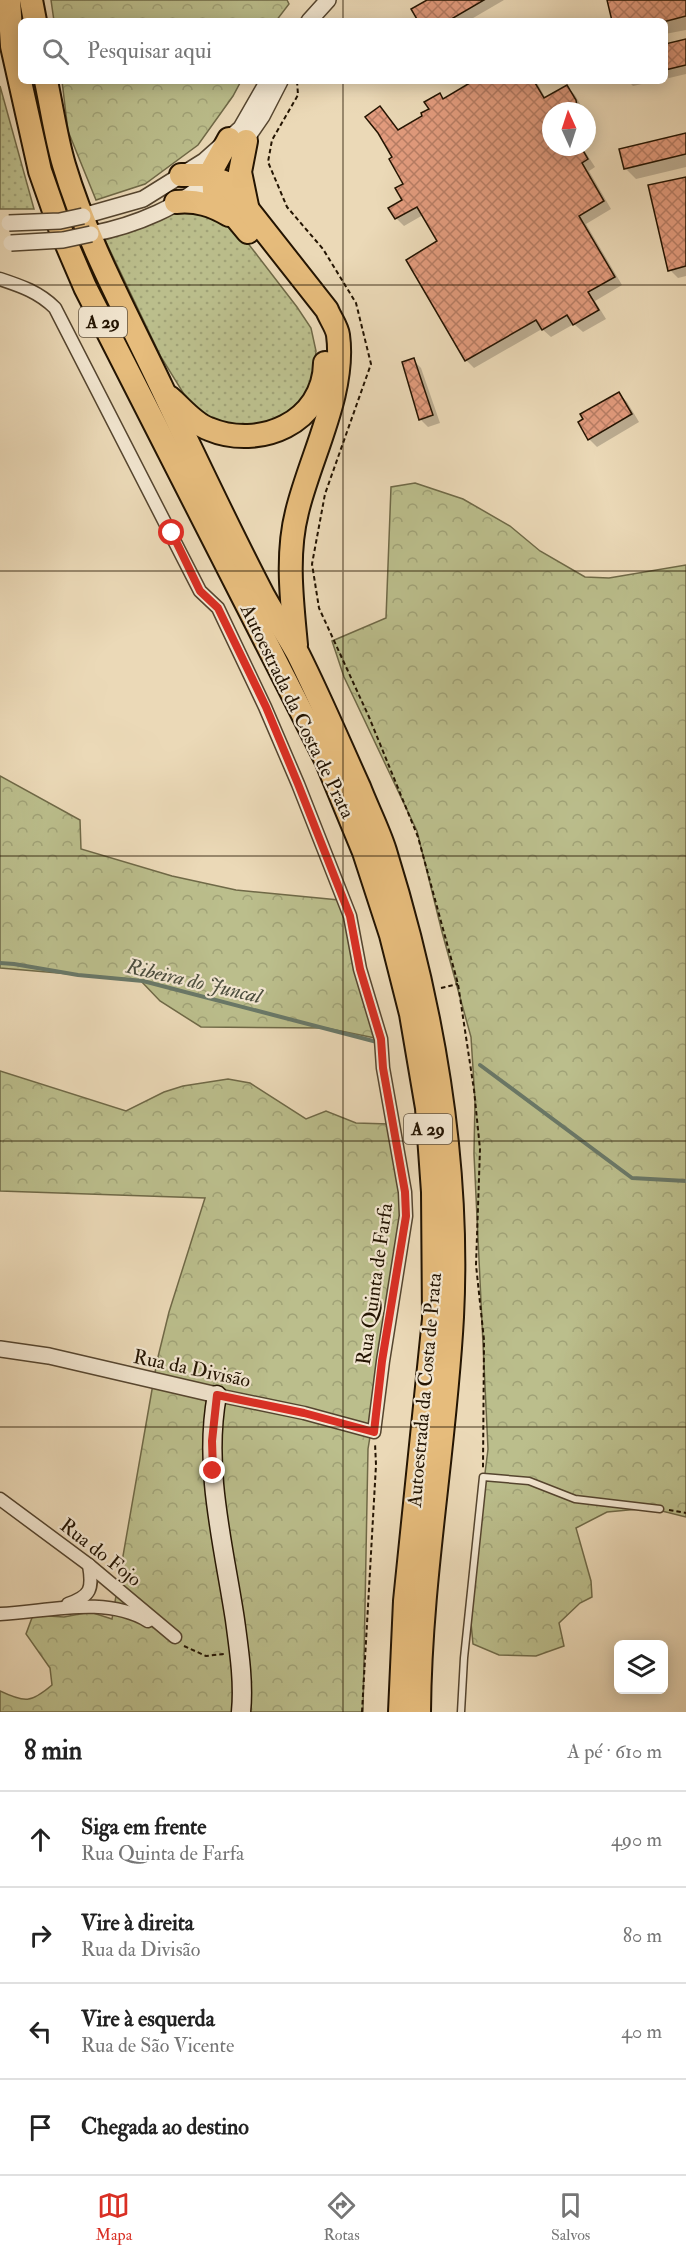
<!DOCTYPE html>
<html lang="pt">
<head>
<meta charset="utf-8">
<style>
	:root { --surface:#fff; --page:#f6f6f6; --text:#222; --muted:#767676; --line:#e0e0e0; --accent:#d93025 }
	body { margin:0; font-family:"IM FELL Double Pica",serif; background:var(--page); color:var(--text) }
	.controls { position:absolute; right:18px; bottom:18px; display:grid; overflow:hidden; border-radius:9px; box-shadow:0 3px 15px #0003 }
	.controls button { width:54px; height:54px; display:grid; place-items:center; padding:0; border:0; border-bottom:2px solid var(--line); background:var(--surface); color:var(--text); font:30px sans-serif }
	.compass { position:absolute; left:542px; top:102px; width:54px; height:54px; border-radius:50%; background:var(--surface); box-shadow:0 3px 15px #0003; rotate:357deg }
	.stop { position:absolute; width:18px; height:18px; margin:-14px; border:4px solid #d93025; border-radius:50%; background:#fff }
	.stop.end { background:#d93025; border-color:#fff; box-shadow:0 2px 6px #0008 }
	.list { margin:0; padding:0; list-style:none }
	h2 { display:flex; justify-content:space-between; align-items:center; height:78px; margin:0; padding:0 24px; font-size:26px }
	h2 small { font-size:20px; font-weight:400; color:var(--muted) }
	.list li { display:grid; grid-template-columns:39px 1fr auto; gap:18px; align-items:center; box-sizing:border-box; height:96px; padding:0 24px; border-top:2px solid var(--line) }
	.list b { display:block; font-size:22px; white-space:nowrap }
	.list p { margin:0; font-size:20px; white-space:nowrap; color:var(--muted) }
	.list em { font-size:20px; font-style:normal; color:var(--muted) }
	.icon { flex:none; width:33px; height:33px; fill:none; stroke:currentColor; stroke-width:2; stroke-linecap:round; stroke-linejoin:round }
	.map { position:relative; flex:none; width:686px; height:1712px; overflow:hidden }
	.search { position:absolute; background:var(--surface); box-shadow:0 3px 15px #0003; left:18px; right:18px; top:18px; height:66px; display:flex; align-items:center; gap:15px; box-sizing:border-box; padding:0 21px; border-radius:9px; color:var(--muted); font-size:22px }
	.sheet { height:462px; background:var(--surface) }
	nav { display:flex; justify-content:space-around; align-items:center; box-sizing:border-box; height:84px; border-top:2px solid var(--line); background:var(--surface); font-size:16px; color:var(--muted) }
	nav a { display:grid; justify-items:center; gap:3px }
	nav .on { color:var(--accent) }
	.map>svg:first-child { display:block }
	.grass { fill:url(#grass-dots); stroke:#6f6947; stroke-width:1.5 }
	.forest { fill:url(#forest-crowns); stroke:#6f6947; stroke-width:1.5 }
	.shadow { fill:#0003 }
	.lines { fill:none; stroke-linecap:round; stroke-linejoin:round }
	.stream { stroke:#697868; stroke-width:4 }
	.building { fill:url(#building-cross-hatch); stroke:#231402; stroke-width:1.5 }
	.service-casing { stroke:#55452f; stroke-width:9 }
	.minor-casing { stroke:#55452f; stroke-width:15 }
	.tertiary-casing { stroke:#55452f; stroke-width:18 }
	.secondary-casing { stroke:#231402; stroke-width:21 }
	.motorway-casing { stroke:#231402; stroke-width:26 }
	.path { stroke:#231402; stroke-width:2; stroke-dasharray:4.5 3; stroke-linecap:butt }
	.service { stroke:#f2e6d0; stroke-width:6 }
	.minor { stroke:#f2e6d0; stroke-width:12 }
	.tertiary { stroke:#f2e6d0; stroke-width:15 }
	.secondary { stroke:#f2e6d0; stroke-width:18 }
	.motorway { stroke:#e6bc7c; stroke-width:22 }
	.tertiary-bridge-casing { stroke:#55452f; stroke-width:18; stroke-linecap:butt }
	.tertiary-bridge { stroke:#f2e6d0; stroke-width:15 }
	.route { stroke:#d93025; stroke-width:8 }
	.grid { fill:none; stroke:#231402; stroke-width:1.5; stroke-opacity:0.55 }
	.labels { text-anchor:middle; stroke-width:4.5; stroke-linejoin:round; paint-order:stroke }
	.shield { fill:#f2e6d0; stroke:#615340; stroke-width:1.5 }
	.shield-label { font-size:18px; font-weight:bold; fill:#231402 }
	.street-label { font-size:20px; fill:#231402; stroke:#f2e6d0 }
	.water-label { font-size:21px; font-style:italic; fill:#4c4e3e; stroke:#f2e6d0 }
</style>
</head>
<body>
<div class="map">
<svg width="686" height="1712" viewBox="0 0 686 1712">
	<defs>
		<pattern id="grass-dots" width="8" height="8" patternUnits="userSpaceOnUse" patternTransform="scale(1.5)"><rect width="8" height="8" fill="#bbbe8c"/><path d="M2 2h.1M6 6h.1" fill="none" stroke="#a0a277" stroke-width="1.8" stroke-linecap="round"/></pattern>
		<pattern id="forest-crowns" width="20" height="18" patternUnits="userSpaceOnUse" patternTransform="scale(1.5)"><rect width="20" height="18" fill="#bbbe8c"/><path d="M2 6a3 3 0 1 1 6 0M12 15a3 3 0 1 1 6 0" fill="none" stroke="#a0a277"/></pattern>
		<pattern id="building-cross-hatch" width="8" height="8" patternUnits="userSpaceOnUse" patternTransform="scale(1.5)"><rect width="8" height="8" fill="#e29b7d"/><path d="M0 0l8 8M0 8l8-8" fill="none" stroke="#b77d64"/></pattern>
	</defs>
	<rect width="100%" height="100%" fill="#ebd9b7"/>
	<filter id="stains"><feTurbulence type="fractalNoise" baseFrequency=".00333" numOctaves="4"/><feColorMatrix values="0 0 0 0 .2 0 0 0 0 .09 0 0 0 0 .02 0 0 0 .5 -.17"/></filter>
	<radialGradient id="worn" r=".72"><stop offset=".6" stop-color="#630" stop-opacity="0"/><stop offset="1" stop-color="#630" stop-opacity=".3"/></radialGradient>
	<g class="grass">
		<path d="M0 86 34 209H0Z"/>
		<path d="M178 212H202L237 229 297 307 311 328 316 351 313 379 302 399 289 413 251 430 209 420 190 404 161 357 105 240Z"/>
	</g>
	<g class="forest">
		<path d="M51 0H287L289 4 276 21H54Z"/>
		<path d="M62 81H241L233 96 198 145 145 184 96 200 68 131Z"/>
		<path d="M415 483 463 499 510 526 540 551 585 577 609 578 686 565V1517L650 1508 607 1512 576 1528 591 1581 592 1597 580 1603 559 1623 564 1646 536 1656 499 1655 473 1644 469 1602 488 1449 474 1154 475 1100 471 1037 442 932 417 831 344 677 332 641 386 618 391 487Z"/>
		<path d="M0 776 80 820 81 849 172 876 236 890 339 900 375 1038 326 1028 201 1027 160 1001 140 980 0 968Z"/>
		<path d="M0 1071 126 1111 164 1092 183 1086 228 1079 250 1083 306 1119 326 1111 356 1123 389 1124 390 1143 397 1164 402 1200 385 1345 368 1449 363 1712H0V1691C25 1703 31 1703 52 1685L50 1668 26 1634 33 1615 64 1617 90 1612 112 1619 157 1361 169 1312 205 1198 0 1191Z"/>
	</g>
	<g class="shadow">
		<path d="M430 0H504L468 21H420Z"/>
		<path d="M608 0H686V30L665 34V21H613Z"/>
		<path d="M686 40V74L665 79V45Z"/>
		<path d="M476 81H536L546 99 567 87 575 95 584 111H551V147H582L595 167 589 171 611 209 586 224 622 285 595 301 606 319 583 332 574 324 551 337 542 329 474 368 466 360 408 260 439 242 423 215 404 226 396 218 404 201 405 184 394 158 380 108 399 131 424 117 439 95 444 100Z"/>
		<path d="M628 81H655L633 86Z"/>
		<path d="M686 134V167L636 179 625 168Z"/>
		<path d="M686 178V276L678 278 670 270Z"/>
		<path d="M413 360 421 368 440 423 428 427 420 419Z"/>
		<path d="M619 394 627 402 639 422 597 447 589 439Z"/>
	</g>
	<g class="lines">
		<g class="stream">
			<path d="M0 963 14 964 78 975 143 981 377 1042"/>
			<path d="M480 1065 632 1178 686 1181"/>
		</g>
	</g>
	<g class="building">
		<path d="M427 0H484L448 21H418L411 9Z"/>
		<path d="M607 0H686V16L667 21H612Z"/>
		<path d="M686 39V65L665 70V44Z"/>
		<path d="M473 81H534L544 98 567 85 576 100 578 111H551V147H581L588 159 582 163 604 201 579 216 615 277 588 292 599 310 573 325 567 315 542 330 536 320 465 361 406 260 437 241 417 207 395 219 388 208 402 200 395 188 403 184 389 159 392 157 378 133 365 117 380 106 398 130 422 116 421 113 429 109 424 102 440 93 443 99Z"/>
		<path d="M686 133V154L624 169 619 149Z"/>
		<path d="M686 177V266L668 271 648 185Z"/>
		<path d="M414 358 433 415 419 420 402 362Z"/>
		<path d="M619 392 632 414 588 440 578 422 583 419 580 414Z"/>
	</g>
	<g class="lines">
		<defs>
			<path id="service" d="M461 1712 464 1658 483 1477 529 1481 575 1499 660 1509"/>
			<g id="minor">
				<path d="M0 279C21 286 39 292 55 308L200 591 218 608 265 707 298 784 350 916 360 969 381 1039 383 1068 405 1192 406 1216 383 1361 374 1432 304 1413 217 1395"/>
				<path d="M0 1499 89 1565 175 1637"/>
				<path d="M68 1604C91 1596 93 1589 89 1565"/>
				<path d="M0 1614C47 1612 105 1595 148 1621"/>
			</g>
			<g id="tertiary">
				<path d="M309 21 328 0"/>
				<path d="M240 148 262 116 280 81"/>
				<path d="M83 216 143 199 204 161 241 128 268 81"/>
				<path d="M91 234C134 226 184 206 215 174"/>
				<path d="M0 1349 49 1356 217 1395"/>
			</g>
			<path id="secondary" d="M217 1395C203 1469 224 1547 235 1620 239 1650 244 1682 241 1712"/>
			<g id="motorway">
				<path d="M9 0 12 46 40 171 61 231 85 287 326 760 364 852 391 935 411 1014 427 1108 433 1192 434 1319 405 1601 400 1712"/>
				<path d="M31 0 35 21"/>
				<path d="M46 81C52 109 56 138 64 165 87 242 127 314 161 386 194 456 227 526 263 595 274 615 287 634 298 654 320 698 339 743 359 787 367 808 378 829 385 851 432 1002 460 1158 452 1317 445 1449 420 1580 419 1712"/>
				<path d="M229 139 213 168 214 191 248 232"/>
				<path d="M246 141 240 172 247 206"/>
				<path d="M181 175H205L227 183 327 310C330 318 337 327 338 335 346 393 310 457 297 512 286 555 292 602 296 645"/>
				<path d="M176 202C197 200 212 205 229 215"/>
				<path d="M169 397C181 407 194 424 209 429 259 450 324 423 325 363"/>
			</g>
		</defs>
		<use href="#service" class="service-casing"/>
		<use href="#minor" class="minor-casing"/>
		<use href="#tertiary" class="tertiary-casing"/>
		<use href="#secondary" class="secondary-casing"/>
		<use href="#motorway" class="motorway-casing"/>
		<g class="path">
			<path d="M297 81 298 95 272 140 268 162 287 207 323 249 356 303 371 364 325 494 312 564 319 608 369 717 418 837 458 984 474 1090 480 1149 476 1265 484 1340 483 1469"/>
			<path d="M441 988 458 984"/>
			<path d="M669 1510 686 1513"/>
			<path d="M184 1646 206 1656 224 1654"/>
			<path d="M362 1712 376 1465 375 1443"/>
		</g>
		<use href="#service" class="service"/>
		<use href="#minor" class="minor"/>
		<use href="#tertiary" class="tertiary"/>
		<use href="#secondary" class="secondary"/>
		<use href="#motorway" class="motorway"/>
		<defs>
			<g id="tertiary-bridge">
				<path d="M9 223 60 221 83 216"/>
				<path d="M11 243 63 240 91 234"/>
			</g>
		</defs>
		<use href="#tertiary-bridge" class="tertiary-bridge-casing"/>
		<use href="#tertiary-bridge" class="tertiary-bridge"/>
	</g>
	<g class="lines">
		<path class="route" d="M172 533 200 591 218 608 266 707 298 784 350 916 360 969 381 1039 383 1068 405 1192 406 1216 382 1361 374 1432 304 1413 217 1395 212 1441 213 1471"/>
	</g>
	<path class="grid" d="M343 0V21M343 81V1712M0 285H686M0 571H686M0 856H686M0 1141H686M0 1427H686"/>
	<g class="labels">
		<g class="shield">
			<rect x="79" y="307" width="48" height="30" rx="4.5"/>
			<rect x="404" y="1114" width="48" height="30" rx="4.5"/>
		</g>
		<g class="shield-label">
			<text x="103" y="328">A 29</text>
			<text x="428" y="1135">A 29</text>
		</g>
		<g class="street-label">
			<text transform="translate(298 711) rotate(64)" y="7">Autoestrada da Costa de Prata</text>
			<text transform="translate(374 1284) rotate(-82)" y="7">Rua Quinta de Farfa</text>
			<text transform="translate(192 1368) rotate(12)" y="7">Rua da Divisão</text>
			<text transform="translate(424 1390) rotate(-85)" y="7">Autoestrada da Costa de Prata</text>
			<text transform="translate(101 1552) rotate(38)" y="7">Rua do Fojo</text>
		</g>
		<g class="water-label">
			<text transform="translate(194 981) rotate(13)" y="7">Ribeira do Juncal</text>
		</g>
	</g>
	<rect width="100%" height="100%" filter="url(#stains)"/>
	<rect width="100%" height="100%" fill="url(#worn)"/>
</svg>
<div class="controls">
<button><svg class="icon" aria-label="layers" viewBox="0 0 24 24"><path d="M12 4l9 5-9 5-9-5zM3 14l9 5 9-5"/></svg></button>
</div>
<svg class="compass" viewBox="-18 -18 36 36"><path d="M0-13l5 13h-10z" fill="#e53935"/><path d="M0 13l5-13h-10z" fill="#767676"/></svg>
<div class="stop" style="left:172px;top:533px"></div>
<div class="stop end" style="left:213px;top:1471px"></div>
<div class="search"><svg class="icon" aria-label="search" viewBox="0 0 24 24"><circle cx="10" cy="10" r="6"/><path d="M15 15l6 6"/></svg>Pesquisar aqui</div>
</div>
<section class="sheet">
<h2>8 min<small>A pé · 610 m</small></h2>
<ul class="list">
<li><svg class="icon" aria-label="ahead" viewBox="0 0 24 24"><path d="M12 20V5M6 11l6-6 6 6"/></svg><div><b>Siga em frente</b><p>Rua Quinta de Farfa</p></div><em>490 m</em></li>
<li><svg class="icon" aria-label="right" viewBox="0 0 24 24"><path d="M7 20v-9h11M14 6l5 5-5 5"/></svg><div><b>Vire à direita</b><p>Rua da Divisão</p></div><em>80 m</em></li>
<li><svg class="icon" aria-label="left" viewBox="0 0 24 24"><path d="M17 20v-9H6M10 6l-5 5 5 5"/></svg><div><b>Vire à esquerda</b><p>Rua de São Vicente</p></div><em>40 m</em></li>
<li><svg class="icon" aria-label="arrive" viewBox="0 0 24 24"><path d="M6 21V4h12l-3 4 3 4H6"/></svg><div><b>Chegada ao destino</b></div></li>
</ul>
</section>
<nav>
<a class="on"><svg class="icon" aria-label="map" viewBox="0 0 24 24"><path d="M3 6l6-2 6 2 6-2v14l-6 2-6-2-6 2zM9 4v14M15 6v14"/></svg>Mapa</a>
<a><svg class="icon" aria-label="directions" viewBox="0 0 24 24"><path d="M12 3l9 9-9 9-9-9zM9 14v-3h6M13 9l2 2-2 2"/></svg>Rotas</a>
<a><svg class="icon" aria-label="saved" viewBox="0 0 24 24"><path d="M7 4h10v16l-5-4-5 4z"/></svg>Salvos</a>
</nav>
</body>
</html>
